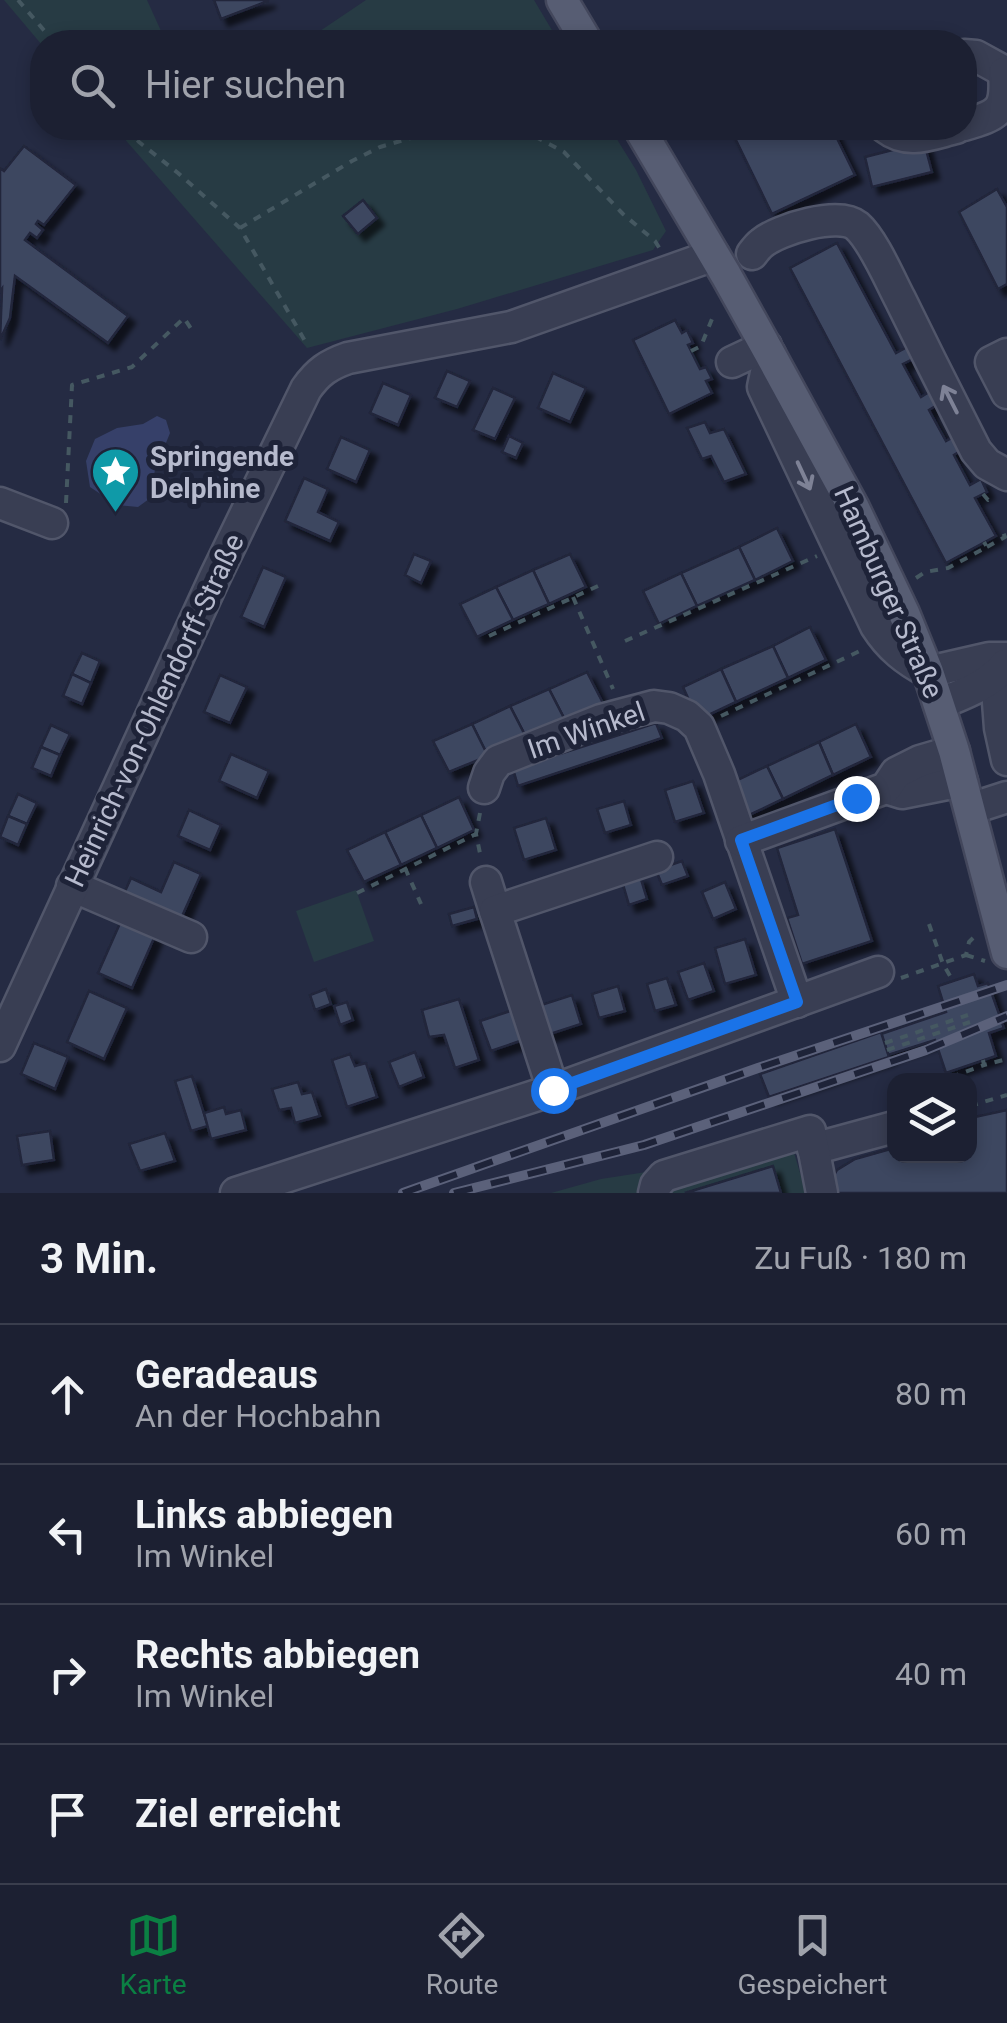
<!DOCTYPE html>
<html lang="de">
<head>
<meta charset="utf-8">
<style>
	:root { --surface:#1c2032; --page:#25283a; --text:#f1f3f6; --muted:#a0a3ac; --line:#3a3e4d; --accent:#0b8043 }
	body { margin:0; font-family:Roboto,sans-serif; background:var(--page); color:var(--text) }
	.controls { position:absolute; right:30px; bottom:30px; display:grid; overflow:hidden; border-radius:20px; box-shadow:0 5px 15px #0003 }
	.controls button { width:90px; height:90px; display:grid; place-items:center; padding:0; border:0; border-bottom:2px solid var(--line); background:var(--surface); color:var(--text); font:50px sans-serif }
	.stop { position:absolute; width:30px; height:30px; margin:-22px; border:8px solid #1a73e8; border-radius:50%; background:#fff }
	.stop.end { background:#1a73e8; border-color:#fff; box-shadow:0 2px 10px #0008 }
	.list { margin:0; padding:0; list-style:none }
	h2 { display:flex; justify-content:space-between; align-items:center; height:130px; margin:0; padding:0 40px; font-size:42px }
	h2 small { font-size:32px; font-weight:400; color:var(--muted) }
	.list li { display:grid; grid-template-columns:65px 1fr auto; gap:30px; align-items:center; box-sizing:border-box; height:140px; padding:0 40px; border-top:2px solid var(--line) }
	.list b { display:block; font-size:38px; white-space:nowrap }
	.list p { margin:0; font-size:32px; white-space:nowrap; color:var(--muted) }
	.list em { font-size:32px; font-style:normal; color:var(--muted) }
	.icon { flex:none; width:55px; height:55px; fill:none; stroke:currentColor; stroke-width:2; stroke-linecap:round; stroke-linejoin:round }
	.map { position:relative; flex:none; width:1007px; height:1193px; overflow:hidden }
	.search { position:absolute; background:var(--surface); box-shadow:0 5px 15px #0003; left:30px; right:30px; top:30px; height:110px; display:flex; align-items:center; gap:25px; box-sizing:border-box; padding:0 35px; border-radius:40px; color:var(--muted); font-size:38px }
	.sheet { height:690px; background:var(--surface) }
	nav { display:flex; justify-content:space-around; align-items:center; box-sizing:border-box; height:140px; border-top:2px solid var(--line); background:var(--surface); font-size:28px; color:var(--muted) }
	nav a { display:grid; justify-items:center; gap:5px }
	nav .on { color:var(--accent) }
	.map>svg:first-child { display:block }
	.green { fill:#273b44 }
	.water { fill:#364069 }
	.building { fill:#3e4661; stroke:#20253a; stroke-width:2.5; filter:url(#shadow) }
	.lines { fill:none; stroke-linecap:round; stroke-linejoin:round }
	.minor-casing { stroke:#51566a; stroke-width:35 }
	.major-casing { stroke:#43475c; stroke-width:35 }
	.path { stroke:#455861; stroke-width:4; stroke-dasharray:8 8; stroke-linecap:butt }
	.minor { stroke:#393e53; stroke-width:30 }
	.major { stroke:#575d73; stroke-width:30 }
	.rail-casing { stroke:#5b617a; stroke-width:10 }
	.rail { stroke:#1e2338; stroke-width:6; stroke-dasharray:19; stroke-linecap:butt }
	.oneway { stroke:#7e8296 }
	.route { stroke:#1a73e8; stroke-width:12 }
	.labels { text-anchor:middle; stroke-width:10; stroke-linejoin:round; paint-order:stroke }
	.poi-label { font-size:28px; font-weight:bold; fill:#b6bacd; stroke:#1e2338; text-anchor:start }
	.street-label { font-size:28px; fill:#b6bacd; stroke:#1e2338 }
</style>
</head>
<body>
<div class="map">
<svg width="1007" height="1193" viewBox="0 0 1007 1193">
	<defs>
		<filter id="shadow"><feDropShadow dx="7" dy="7" stdDeviation="2.5" flood-color="#0009"/></filter>
	</defs>
	<rect width="100%" height="100%" fill="#252b43"/>
	<g class="green">
		<path d="M4 0H147L166 42H42V45Z"/>
		<path d="M366 0H534L559 42H295L320 31Z"/>
		<path d="M115 128H610L636 170 666 231 653 250 457 309 307 348Z"/>
		<path d="M356 890 374 941 314 962 296 911Z"/>
		<path d="M787 1129 806 1193H781L772 1166 685 1193H551L601 1179 659 1170Z"/>
	</g>
	<path class="water" d="M157 416 166 420 170 433 155 470 149 499 138 507 117 505 90 487 86 461 95 439 117 428 143 424Z"/>
	<g class="building">
		<path d="M214 0H268V1L221 19Z"/>
		<path d="M730 128H832L855 175 772 214Z"/>
		<path d="M924 142 932 172 872 187 865 157Z"/>
		<path d="M24 146 76 185 44 225 38 221 36 224 43 230 37 238 30 233 25 240 128 316 108 343 15 276 10 318 0 340 2 289 0 292V168L4 171Z"/>
		<path d="M997 189 1007 207V284L998 289 959 212Z"/>
		<path d="M363 200 377 218 358 234 343 216Z"/>
		<path d="M837 243 896 353 909 346 915 358 903 364 921 397 932 390 939 404 929 410 946 441 957 435 964 449 954 455 970 485 981 479 987 492 975 498 996 536 946 563 790 268Z"/>
		<path d="M675 320 682 333 687 330 693 343 688 345 700 369 706 367 712 379 706 381 712 393 669 414 633 340Z"/>
		<path d="M447 371 470 381 457 407 435 398Z"/>
		<path d="M553 373 586 388 570 422 538 408Z"/>
		<path d="M383 383 411 395 398 425 370 413Z"/>
		<path d="M493 388 515 398 495 439 473 430Z"/>
		<path d="M705 422 710 433 724 429 746 474 724 482 711 456 702 459 687 428Z"/>
		<path d="M509 436 523 443 516 458 502 452Z"/>
		<path d="M341 437 370 450 356 482 327 469Z"/>
		<path d="M304 478 328 489 318 512 339 522 330 541 285 521Z"/>
		<path d="M777 528 793 561 755 580 739 547Z"/>
		<path d="M739 547 755 580 697 606 681 573Z"/>
		<path d="M414 554 431 561 421 583 405 575Z"/>
		<path d="M570 554 586 587 549 604 533 570Z"/>
		<path d="M263 567 286 577 264 627 241 617Z"/>
		<path d="M533 570 549 604 513 620 496 587Z"/>
		<path d="M681 573 697 606 659 624 643 591Z"/>
		<path d="M496 587 513 620 477 637 460 604Z"/>
		<path d="M810 627 826 660 788 678 773 646Z"/>
		<path d="M773 646 788 678 736 702 721 669Z"/>
		<path d="M82 653 100 661 91 683 72 674Z"/>
		<path d="M721 669 736 702 698 720 683 687Z"/>
		<path d="M587 672 604 705 566 722 549 689Z"/>
		<path d="M72 674 91 683 82 704 63 696Z"/>
		<path d="M220 675 247 687 230 723 204 712Z"/>
		<path d="M549 689 566 722 527 739 510 706Z"/>
		<path d="M510 706 527 739 488 756 472 724Z"/>
		<path d="M656 723 662 738 518 786 513 769Z"/>
		<path d="M472 724 488 756 449 772 433 741Z"/>
		<path d="M856 724 871 757 833 775 819 742Z"/>
		<path d="M51 725 70 734 60 755 41 747Z"/>
		<path d="M819 742 833 775 783 799 767 766Z"/>
		<path d="M41 747 60 755 51 776 32 768Z"/>
		<path d="M231 754 269 771 257 798 219 781Z"/>
		<path d="M767 766 783 799 745 817 729 784Z"/>
		<path d="M693 781 704 813 675 822 665 790Z"/>
		<path d="M18 794 37 803 27 824 8 816Z"/>
		<path d="M459 797 474 830 437 848 421 815Z"/>
		<path d="M624 801 631 825 605 833 597 809Z"/>
		<path d="M189 810 221 825 210 850 178 836Z"/>
		<path d="M421 815 437 848 401 865 385 832Z"/>
		<path d="M8 816 27 824 18 845 0 837Z"/>
		<path d="M546 818 556 850 524 860 514 828Z"/>
		<path d="M835 829 872 941 802 964 787 918 798 915 777 848Z"/>
		<path d="M385 832 401 865 364 882 347 850Z"/>
		<path d="M682 861 688 876 662 885 656 870Z"/>
		<path d="M174 862 201 874 179 923 122 898 131 878 161 892Z"/>
		<path d="M640 876 647 899 629 905 622 881Z"/>
		<path d="M725 882 736 909 713 919 702 892Z"/>
		<path d="M474 907 477 919 452 926 449 914Z"/>
		<path d="M121 921 155 936 132 988 98 973Z"/>
		<path d="M745 939 756 975 725 984 715 948Z"/>
		<path d="M704 963 714 991 688 1000 678 972Z"/>
		<path d="M974 974 978 986 988 983 1004 1028 989 1033 996 1056 946 1073 935 1040 888 1055 881 1034 946 1012 938 986Z"/>
		<path d="M667 978 676 1005 655 1011 647 984Z"/>
		<path d="M618 986 625 1011 599 1018 592 994Z"/>
		<path d="M326 989 331 1004 315 1010 310 995Z"/>
		<path d="M89 991 127 1008 104 1059 67 1042Z"/>
		<path d="M572 995 581 1024 547 1035 538 1006Z"/>
		<path d="M459 999 479 1060 455 1068 444 1035 429 1037 422 1010Z"/>
		<path d="M347 1002 353 1020 340 1025 334 1006Z"/>
		<path d="M513 1010 523 1040 491 1051 480 1021Z"/>
		<path d="M881 1032 889 1057 769 1097 760 1074Z"/>
		<path d="M34 1043 68 1057 55 1089 21 1074Z"/>
		<path d="M415 1052 424 1077 399 1087 389 1062Z"/>
		<path d="M350 1054 355 1066 366 1063 377 1097 347 1107 332 1060Z"/>
		<path d="M192 1076 208 1126 191 1131 175 1081Z"/>
		<path d="M298 1082 302 1094 312 1092 320 1116 295 1123 291 1108 279 1110 272 1089Z"/>
		<path d="M224 1107 226 1114 241 1110 246 1130 211 1139 204 1113Z"/>
		<path d="M1007 1110V1193H833V1177L837 1170 855 1159 894 1148V1156H970V1118Z"/>
		<path d="M50 1131 54 1160 22 1165 17 1136Z"/>
		<path d="M165 1133 175 1161 140 1171 129 1144Z"/>
		<path d="M773 1166 781 1193H685Z"/>
	</g>
	<g class="lines">
		<defs>
			<g id="minor">
				<path d="M964 55 976 56 1007 73"/>
				<path d="M964 125C999 115 1007 111 1004 73"/>
				<path d="M886 128C908 145 931 134 956 128"/>
				<path d="M752 254C755 250 758 246 762 243 779 229 839 211 857 226 873 240 890 280 900 299 925 350 950 400 976 451L987 464 1007 475"/>
				<path d="M770 354 763 387 876 626C890 648 906 660 928 672L989 658H1007"/>
				<path d="M1007 354 991 362 1007 393"/>
				<path d="M732 362 766 346"/>
				<path d="M0 503 52 523"/>
				<path d="M996 676 1000 728 1007 760"/>
				<path d="M939 704C963 694 988 686 1005 665"/>
				<path d="M484 788 489 773 498 761 601 720 654 706 669 708 687 716 699 727 719 774 797 1002"/>
				<path d="M886 788 902 793 962 781"/>
				<path d="M970 809 1007 797"/>
				<path d="M741 841 886 788 896 773 920 761 954 751"/>
				<path d="M486 882 495 911"/>
				<path d="M72 886 191 937"/>
				<path d="M0 1046 215 577 306 389C318 372 328 365 348 358L511 327 714 255"/>
				<path d="M553 1090 495 911 657 857"/>
				<path d="M813 1149 894 1127"/>
				<path d="M236 1193 553 1090 878 972"/>
				<path d="M654 1193 656 1185 664 1176 810 1131 822 1193"/>
			</g>
			<g id="major">
				<path d="M562 0 587 42"/>
				<path d="M639 128 726 275 770 354 854 508 904 613 928 672 954 751 1007 953"/>
			</g>
		</defs>
		<use href="#minor" class="minor-casing"/>
		<use href="#major" class="major-casing"/>
		<g class="path">
			<path d="M18 0 54 42"/>
			<path d="M127 128 139 142 178 173 240 228 305 341"/>
			<path d="M240 228 352 161 380 147 414 137 477 129 507 128 534 136 564 152 623 214 655 241 660 249"/>
			<path d="M691 351 701 346 712 319"/>
			<path d="M983 494 988 500 993 497 992 495"/>
			<path d="M66 503 72 385 132 367 184 318 192 330"/>
			<path d="M987 547 1005 537 1003 532 1007 530"/>
			<path d="M916 578 925 572 948 568 987 547 984 542"/>
			<path d="M573 597 613 689"/>
			<path d="M489 636 598 586"/>
			<path d="M625 641 817 556"/>
			<path d="M721 716 862 650"/>
			<path d="M480 813 476 834 481 858"/>
			<path d="M405 868 421 904"/>
			<path d="M357 893 476 834"/>
			<path d="M929 924 943 964 953 981"/>
			<path d="M966 955 985 961"/>
			<path d="M901 978 966 955 969 942 975 936"/>
			<path d="M885 1043 968 1015"/>
			<path d="M887 1050 970 1022"/>
			<path d="M983 1060 984 1065 1007 1059"/>
			<path d="M951 1077 984 1065"/>
			<path d="M970 1106 1007 1095"/>
		</g>
		<use href="#minor" class="minor"/>
		<use href="#major" class="major"/>
		<defs>
			<g id="rail">
				<path d="M403 1193 758 1068 1007 985"/>
				<path d="M454 1193 644 1145 926 1050 1007 1016"/>
			</g>
		</defs>
		<use href="#rail" class="rail-casing"/>
		<use href="#rail" class="rail"/>
	</g>
	<defs><path id="oneway-shaft" d="M-6 0H5M1.5-3L5.5 0L1.5 3" fill="none" stroke-width="1.6" stroke-linecap="round" stroke-linejoin="round" transform="scale(2.5)"/></defs>
	<g class="oneway">
		<use href="#oneway-shaft" transform="translate(950 399) rotate(-117)"/>
		<use href="#oneway-shaft" transform="translate(804 476) rotate(65)"/>
	</g>
	<g class="lines">
		<path class="route" d="M553 1090 797 1002 741 840 856 798"/>
	</g>
	<defs>
		<symbol id="sight-pin" viewBox="-11 -11 22 30"><path d="M0 17L-7.5 6A9.5 9.5 0 1 1 7.5 6Z" fill="#0f9aa8" stroke="#1e2338"/><path d="M0-6L1.8-2.2L6-1.7L2.9 1.2L3.7 5.4L0 3.3L-3.7 5.4L-2.9 1.2L-6-1.7L-1.8-2.2Z" fill="#fff"/></symbol>
	</defs>
	<g fill-rule="evenodd">
		<use href="#sight-pin" x="88" y="444" width="55" height="75"/>
	</g>
	<g class="labels">
		<g class="poi-label">
			<text x="150" y="466">Springende<tspan x="150" dy="32">Delphine</tspan></text>
		</g>
		<g class="street-label">
			<text transform="translate(889 592) rotate(66)" y="10">Hamburger Straße</text>
			<text transform="translate(154 710) rotate(-65)" y="10">Heinrich-von-Ohlendorff-Straße</text>
			<text transform="translate(586 730) rotate(-19)" y="10">Im Winkel</text>
		</g>
	</g>
</svg>
<div class="controls">
<button><svg class="icon" aria-label="layers" viewBox="0 0 24 24"><path d="M12 4l9 5-9 5-9-5zM3 14l9 5 9-5"/></svg></button>
</div>
<div class="stop" style="left:553px;top:1090px"></div>
<div class="stop end" style="left:856px;top:798px"></div>
<div class="search"><svg class="icon" aria-label="search" viewBox="0 0 24 24"><circle cx="10" cy="10" r="6"/><path d="M15 15l6 6"/></svg>Hier suchen</div>
</div>
<section class="sheet">
<h2>3 Min.<small>Zu Fuß · 180 m</small></h2>
<ul class="list">
<li><svg class="icon" aria-label="ahead" viewBox="0 0 24 24"><path d="M12 20V5M6 11l6-6 6 6"/></svg><div><b>Geradeaus</b><p>An der Hochbahn</p></div><em>80 m</em></li>
<li><svg class="icon" aria-label="left" viewBox="0 0 24 24"><path d="M17 20v-9H6M10 6l-5 5 5 5"/></svg><div><b>Links abbiegen</b><p>Im Winkel</p></div><em>60 m</em></li>
<li><svg class="icon" aria-label="right" viewBox="0 0 24 24"><path d="M7 20v-9h11M14 6l5 5-5 5"/></svg><div><b>Rechts abbiegen</b><p>Im Winkel</p></div><em>40 m</em></li>
<li><svg class="icon" aria-label="arrive" viewBox="0 0 24 24"><path d="M6 21V4h12l-3 4 3 4H6"/></svg><div><b>Ziel erreicht</b></div></li>
</ul>
</section>
<nav>
<a class="on"><svg class="icon" aria-label="map" viewBox="0 0 24 24"><path d="M3 6l6-2 6 2 6-2v14l-6 2-6-2-6 2zM9 4v14M15 6v14"/></svg>Karte</a>
<a><svg class="icon" aria-label="directions" viewBox="0 0 24 24"><path d="M12 3l9 9-9 9-9-9zM9 14v-3h6M13 9l2 2-2 2"/></svg>Route</a>
<a><svg class="icon" aria-label="saved" viewBox="0 0 24 24"><path d="M7 4h10v16l-5-4-5 4z"/></svg>Gespeichert</a>
</nav>
</body>
</html>
